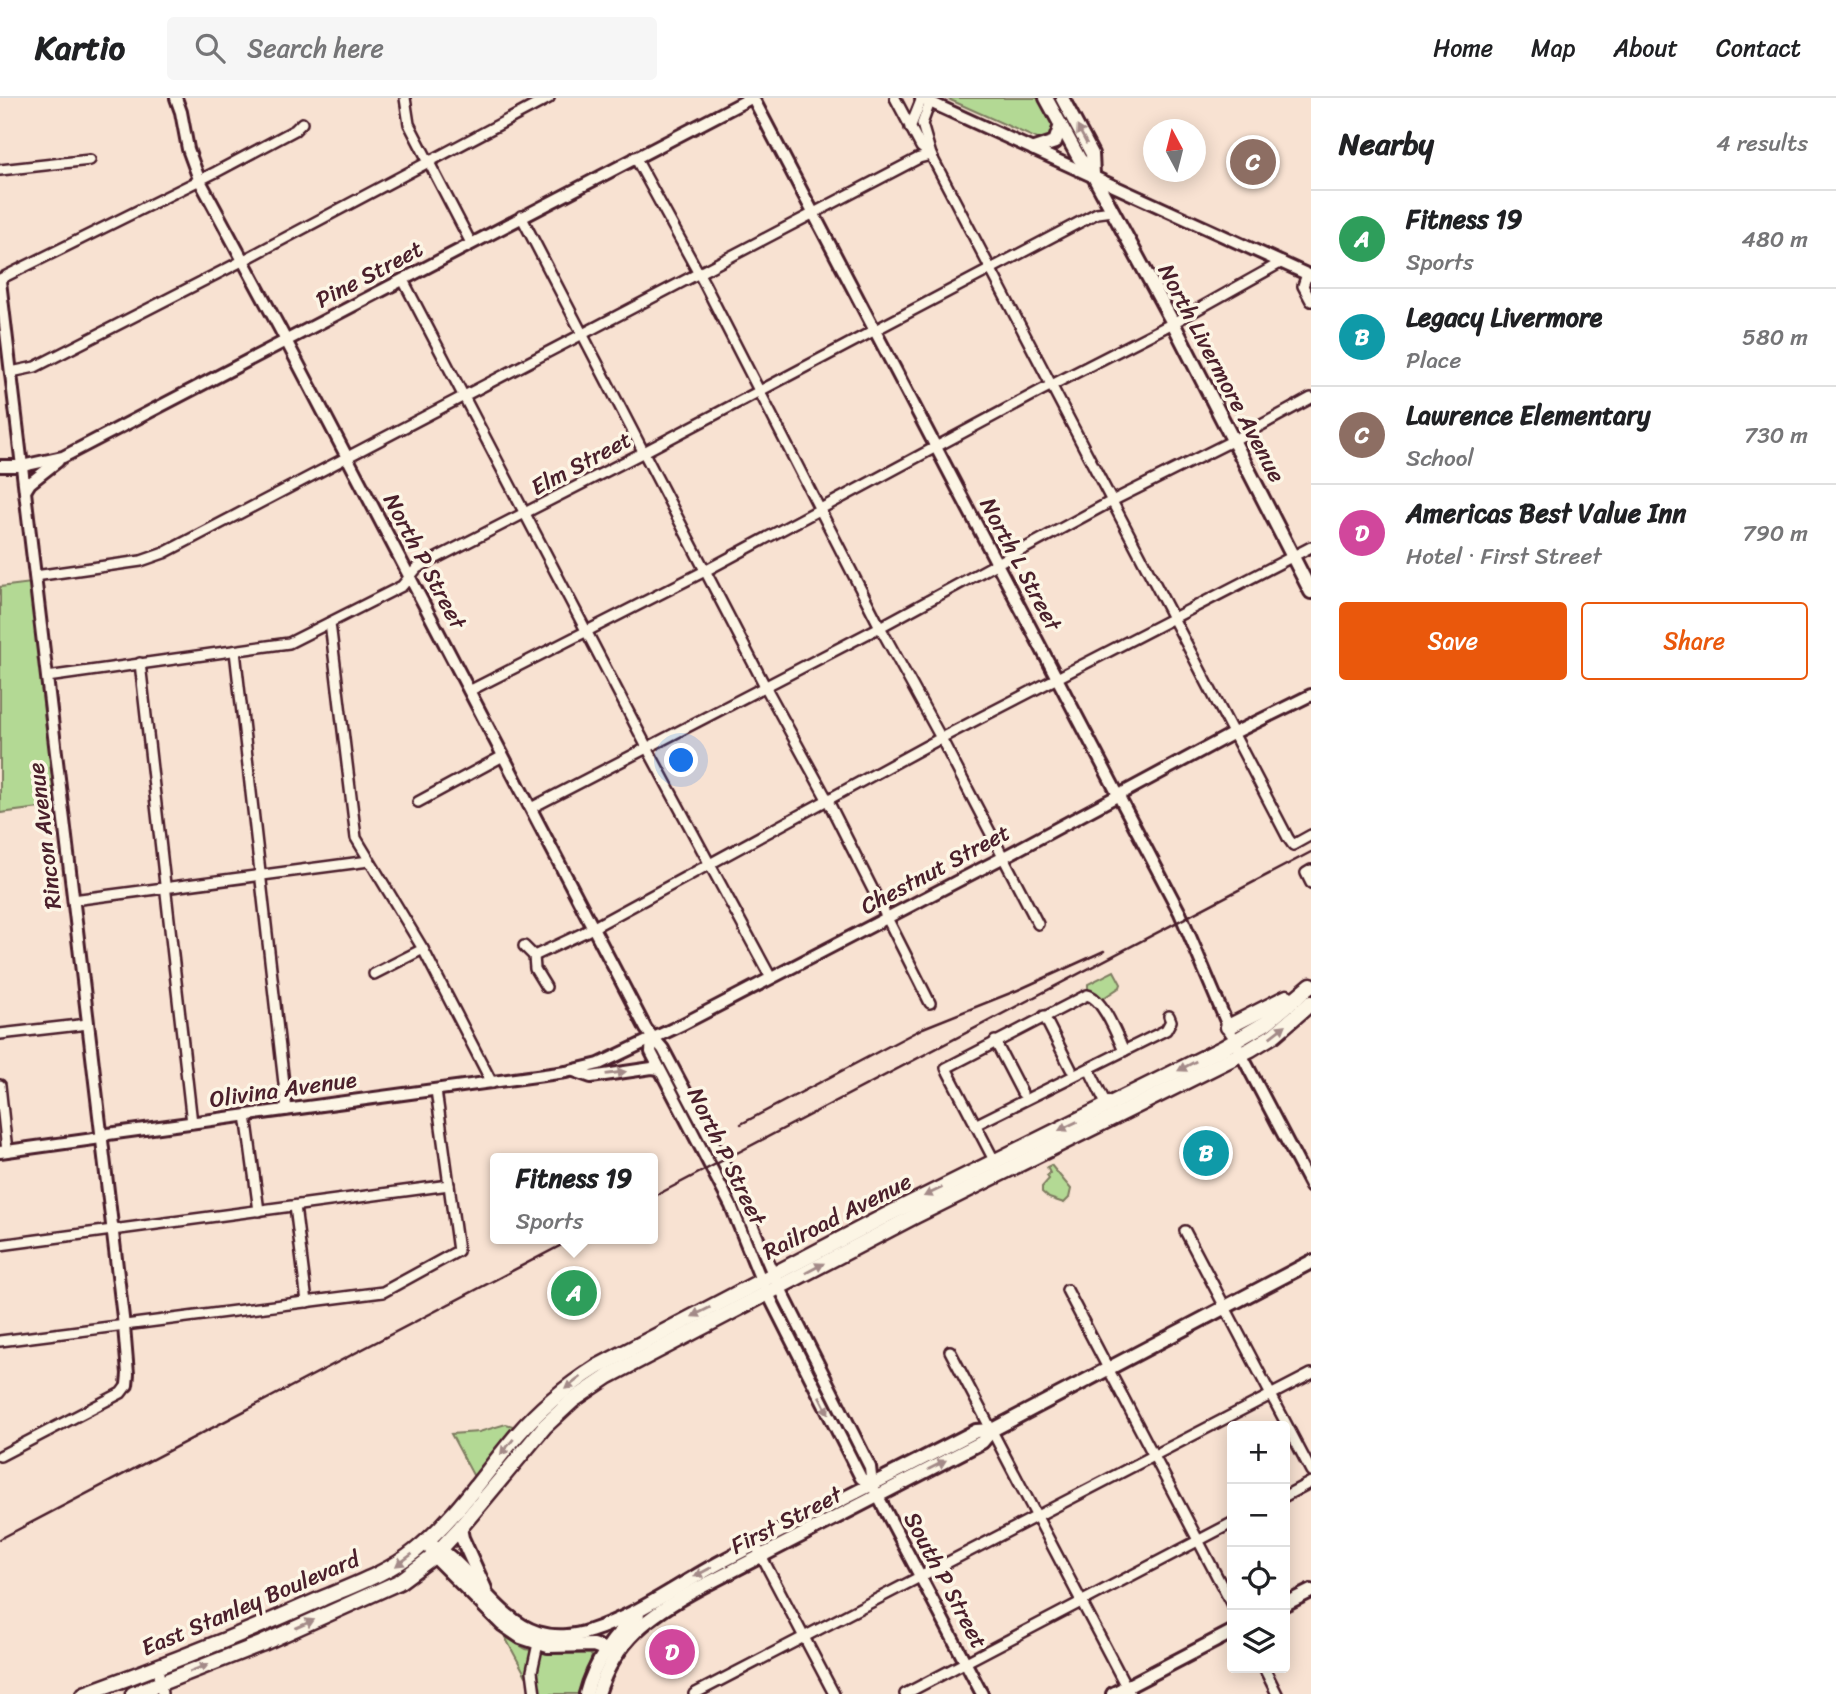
<!DOCTYPE html>
<html lang="en">
<head>
<meta charset="utf-8">
<style>
	:root { --surface:#fff; --page:#f6f6f6; --text:#202124; --muted:#757577; --line:#e0e0e0; --accent:#ea580c }
	body { margin:0; font-family:Sriracha,sans-serif; background:var(--page); color:var(--text) }
	.controls { position:absolute; right:21px; bottom:21px; display:grid; overflow:hidden; border-radius:7px; box-shadow:0 4px 18px #0003 }
	.controls button { width:63px; height:63px; display:grid; place-items:center; padding:0; border:0; border-bottom:2px solid var(--line); background:var(--surface); color:var(--text); font:35px sans-serif }
	.compass { position:absolute; left:1143px; top:21px; width:63px; height:63px; border-radius:50%; background:var(--surface); box-shadow:0 4px 18px #0003; rotate:353deg }
	.you { position:absolute; left:682px; top:663px; width:24px; height:24px; margin:-18px; border:5px solid #fff; border-radius:50%; background:#1a73e8; box-shadow:0 0 0 10px #1a73e833 }
	.badge { display:grid; place-items:center; width:46px; height:46px; border-radius:50%; background:var(--accent); color:#fff; font-size:23px; font-weight:700 }
	.pin { position:absolute; translate:-50% -50%; border:4px solid #fff; box-shadow:0 2px 7px #0006 }
	.popup { position:absolute; left:490px; top:1055px; width:168px; height:91px; box-sizing:border-box; display:grid; place-content:center; border-radius:7px; background:var(--surface); filter:drop-shadow(0 2px 5px #0005); font-size:23px; white-space:nowrap; color:var(--muted) }
	.popup b { font-size:26px; color:var(--text) }
	.popup::after { content:''; position:absolute; left:50%; top:100%; margin-left:-14px; border:14px solid transparent; border-top-color:var(--surface) }
	.list { margin:0; padding:0; list-style:none }
	h2 { display:flex; justify-content:space-between; align-items:center; height:91px; margin:0; padding:0 28px; font-size:30px }
	h2 small { font-size:23px; font-weight:400; color:var(--muted) }
	.list li { display:grid; grid-template-columns:46px 1fr auto; gap:21px; align-items:center; box-sizing:border-box; height:98px; padding:0 28px; border-top:2px solid var(--line) }
	.list b { display:block; font-size:26px; white-space:nowrap }
	.list p { margin:0; font-size:23px; white-space:nowrap; color:var(--muted) }
	.list em { font-size:23px; font-style:normal; color:var(--muted) }
	.actions { display:flex; gap:14px; padding:21px 28px }
	.actions a { flex:1; padding:16px 0; border:2px solid var(--accent); border-radius:7px; text-align:center; font-size:24px; color:var(--accent) }
	.actions .main { background:var(--accent); color:#fff }
	.icon { flex:none; width:38px; height:38px; fill:none; stroke:currentColor; stroke-width:2; stroke-linecap:round; stroke-linejoin:round }
	.map { position:relative; flex:none; width:1311px; height:1596px; overflow:hidden }
	header { display:flex; align-items:center; gap:42px; box-sizing:border-box; height:98px; padding:0 35px; background:var(--surface); border-bottom:2px solid var(--line) }
	header strong { font-size:33px }
	nav { display:flex; gap:38px; margin-inline-start:auto; font-size:24px }
	.search { width:490px; height:63px; background:var(--page); display:flex; align-items:center; gap:18px; box-sizing:border-box; padding:0 24px; border-radius:7px; color:var(--muted); font-size:26px }
	main { display:flex }
	aside { flex:1; background:var(--surface) }
	.map>svg:first-child { display:block }
	.green { fill:#b3d994; stroke:#7e7c60; stroke-width:2 }
	.lines { fill:none; stroke-linecap:round; stroke-linejoin:round }
	.minor-casing { stroke:#4a1f2b; stroke-width:14 }
	.tertiary-casing { stroke:#4a1f2b; stroke-width:16 }
	.secondary-casing { stroke:#4a1f2b; stroke-width:18 }
	.primary-casing { stroke:#4a1f2b; stroke-width:19 }
	.minor { stroke:#fcf5e5; stroke-width:9 }
	.tertiary { stroke:#fcf5e5; stroke-width:10 }
	.secondary { stroke:#fcf5e5; stroke-width:12 }
	.primary { stroke:#fcf5e5; stroke-width:14 }
	.rail { stroke:#4a1f2b; stroke-width:2.5 }
	.oneway { fill:#a38a88 }
	.labels { text-anchor:middle; stroke-width:7; stroke-linejoin:round; paint-order:stroke }
	.street-label { font-size:23px; fill:#4a1f2b; stroke:#fcf5e5 }
</style>
</head>
<body>
<header>
<strong>Kartio</strong>
<div class="search"><svg class="icon" aria-label="search" viewBox="0 0 24 24"><circle cx="10" cy="10" r="6"/><path d="M15 15l6 6"/></svg>Search here</div>
<nav><a>Home</a><a>Map</a><a>About</a><a>Contact</a></nav>
</header>
<main>
<div class="map">
<svg width="1311" height="1596" viewBox="0 0 1311 1596">
	<rect width="100%" height="100%" fill="#f8e2d2"/>
	<filter id="ink" filterUnits="userSpaceOnUse"><feTurbulence type="fractalNoise" baseFrequency=".0143" numOctaves="2"/><feDisplacementMap in="SourceGraphic" scale="14" xChannelSelector="R" yChannelSelector="G"/><feConvolveMatrix kernelMatrix="1 2 1 2 8 2 1 2 1" color-interpolation-filters="sRGB"/></filter>
	<g filter="url(#ink)">
		<g class="green">
			<path d="M946 0H1039L1060 36 1053 48Z"/>
			<path d="M31 485 56 706 47 707V709L0 715V489Z"/>
			<path d="M1114 873 1121 886 1120 889 1102 901 1096 895 1088 892V886Z"/>
			<path d="M1051 1067 1071 1091 1069 1100 1064 1105 1049 1100 1042 1094V1089L1049 1081 1047 1078 1050 1075 1047 1069Z"/>
			<path d="M506 1326 513 1328 474 1379 451 1336 479 1334Z"/>
			<path d="M505 1539 526 1551 548 1556H590L592 1558 578 1596H540L526 1578Z"/>
		</g>
		<g class="lines">
			<defs>
				<g id="minor">
					<path d="M405 0 409 26 471 145"/>
					<path d="M895 0 921 49 931 57 1288 740 1293 747 1311 737"/>
					<path d="M930 4 922 26 931 57"/>
					<path d="M910 30 922 0"/>
					<path d="M635 59 704 185 880 529 941 640 1038 826"/>
					<path d="M0 72 90 62"/>
					<path d="M521 118 765 588 827 701 930 905"/>
					<path d="M1307 176 1303 188 1311 203"/>
					<path d="M0 181 216 74 295 32 302 25"/>
					<path d="M403 182 652 659 771 880"/>
					<path d="M11 274 35 269 244 162 549 0"/>
					<path d="M35 478 141 463 164 455 919 60 931 57"/>
					<path d="M330 525 356 740 423 851 492 985"/>
					<path d="M235 553 287 1012"/>
					<path d="M140 565 192 1025"/>
					<path d="M47 579 289 545 402 488 417 470 644 354 1097 115 1112 113"/>
					<path d="M469 593 705 473 1040 293 1173 225 1282 164"/>
					<path d="M418 704 503 658"/>
					<path d="M531 710 880 529 1112 403 1234 342 1311 300"/>
					<path d="M1311 772 1306 775 1311 785"/>
					<path d="M73 802 369 763"/>
					<path d="M524 848 534 858 535 871 546 889"/>
					<path d="M534 858 583 835 941 640 1311 449"/>
					<path d="M374 876 423 851"/>
					<path d="M1044 918 1071 971"/>
					<path d="M0 936 88 926"/>
					<path d="M995 943 1022 995"/>
					<path d="M1089 971 1108 1010"/>
					<path d="M0 987 7 1053"/>
					<path d="M246 1017 259 1113"/>
					<path d="M975 1027 1166 932 1171 923 1169 918"/>
					<path d="M996 1066 946 970 1087 897C1103 900 1117 938 1124 953"/>
					<path d="M295 1108 307 1204"/>
					<path d="M1185 1133 1311 1373"/>
					<path d="M0 1147 449 1087"/>
					<path d="M1067 1192 1232 1507"/>
					<path d="M0 1243 383 1194 458 1153 436 992"/>
					<path d="M950 1253 1130 1596"/>
					<path d="M0 1358 121 1295 127 1287"/>
					<path d="M1285 1398 1311 1384"/>
					<path d="M755 1446 834 1596"/>
					<path d="M158 1569 162 1596"/>
					<path d="M1264 1570 1277 1596"/>
					<path d="M535 1596 532 1573 539 1541"/>
					<path d="M694 1596 1311 1276"/>
					<path d="M905 1596 1232 1425"/>
				</g>
				<g id="tertiary">
					<path d="M176 0 181 14 188 51 199 81 280 231 646 931 663 951 737 1091 773 1176 870 1369 872 1387 982 1596"/>
					<path d="M753 0 1180 815 1231 935"/>
					<path d="M921 0 1311 178"/>
					<path d="M0 183 124 1228 128 1276 127 1287"/>
					<path d="M0 368H22L63 359 751 0"/>
					<path d="M25 393 30 385 58 363"/>
					<path d="M652 940 651 954 731 1108 761 1182 861 1380 872 1387"/>
					<path d="M1238 950 1311 1089"/>
					<path d="M574 973 591 979 652 970 659 971"/>
					<path d="M0 1054 101 1040 108 1036 566 974 599 966 681 927 1002 760 1234 635 1311 597"/>
				</g>
				<g id="secondary">
					<path d="M1046 0 1079 60 1093 77 1173 225 1311 494"/>
					<path d="M1062 0 1092 56 1093 77"/>
					<path d="M1034 51 1055 44 1061 27"/>
					<path d="M460 1430 462 1440 485 1491"/>
					<path d="M433 1447C471 1469 496 1522 538 1535 554 1540 574 1539 590 1533 637 1518 678 1487 721 1464 806 1419 892 1377 976 1333L992 1332"/>
					<path d="M430 1450 434 1458 502 1526 521 1539 548 1548 593 1547 617 1556"/>
					<path d="M1285 1506 1311 1493"/>
					<path d="M586 1596C594 1565 614 1537 638 1516"/>
					<path d="M598 1596C615 1541 651 1516 699 1490L982 1344 992 1332 1311 1164"/>
					<path d="M1113 1596 1232 1534"/>
				</g>
				<g id="primary">
					<path d="M1228 929 1287 899"/>
					<path d="M84 1596C164 1567 243 1536 321 1501 353 1487 388 1475 415 1453 456 1420 483 1377 517 1337 540 1310 567 1288 597 1269L887 1117 1223 950 1266 925 1311 887"/>
					<path d="M133 1596 261 1546 399 1484 434 1458 460 1430 545 1328 572 1303 609 1278 915 1118 1251 951 1274 937 1311 905"/>
				</g>
			</defs>
			<use href="#minor" class="minor-casing"/>
			<use href="#tertiary" class="tertiary-casing"/>
			<use href="#secondary" class="secondary-casing"/>
			<use href="#primary" class="primary-casing"/>
			<use href="#minor" class="minor"/>
			<use href="#tertiary" class="tertiary"/>
			<use href="#secondary" class="secondary"/>
			<use href="#primary" class="primary"/>
			<g class="rail">
				<path d="M741 1026 923 930 1018 892 1104 853"/>
				<path d="M653 1099 1311 754"/>
				<path d="M0 1441 573 1141"/>
			</g>
		</g>
		<defs><path id="oneway-solid" d="M-6-.8H1V-3.2L6.5 0L1 3.2V.8H-6Z" transform="scale(1.75)"/></defs>
		<g class="oneway">
			<use href="#oneway-solid" transform="translate(1082 37) rotate(-118)"/>
			<use href="#oneway-solid" transform="translate(1278 933) rotate(-38)"/>
			<use href="#oneway-solid" transform="translate(1187 968) rotate(152)"/>
			<use href="#oneway-solid" transform="translate(616 975) rotate(-8)"/>
			<use href="#oneway-solid" transform="translate(1068 1028) rotate(154)"/>
			<use href="#oneway-solid" transform="translate(933 1094) rotate(154)"/>
			<use href="#oneway-solid" transform="translate(815 1170) rotate(-28)"/>
			<use href="#oneway-solid" transform="translate(701 1214) rotate(153)"/>
			<use href="#oneway-solid" transform="translate(573 1285) rotate(143)"/>
			<use href="#oneway-solid" transform="translate(824 1307) rotate(63)"/>
			<use href="#oneway-solid" transform="translate(507 1349) rotate(129)"/>
			<use href="#oneway-solid" transform="translate(937 1367) rotate(-27)"/>
			<use href="#oneway-solid" transform="translate(404 1462) rotate(144)"/>
			<use href="#oneway-solid" transform="translate(703 1474) rotate(152)"/>
			<use href="#oneway-solid" transform="translate(305 1526) rotate(-24)"/>
			<use href="#oneway-solid" transform="translate(199 1570) rotate(-21)"/>
		</g>
	</g>
	<g class="labels">
		<g class="street-label">
			<text transform="translate(369 176) rotate(-28)" y="8">Pine Street</text>
			<text transform="translate(1222 275) rotate(62)" y="8">North Livermore Avenue</text>
			<text transform="translate(581 365) rotate(-28)" y="8">Elm Street</text>
			<text transform="translate(425 463) rotate(62)" y="8">North P Street</text>
			<text transform="translate(1021 466) rotate(62)" y="8">North L Street</text>
			<text transform="translate(44 738) rotate(-97)" y="8">Rincon Avenue</text>
			<text transform="translate(935 771) rotate(-28)" y="8">Chestnut Street</text>
			<text transform="translate(283 991) rotate(-8)" y="8">Olivina Avenue</text>
			<text transform="translate(727 1058) rotate(64)" y="8">North P Street</text>
			<text transform="translate(837 1118) rotate(-27)" y="8">Railroad Avenue</text>
			<text transform="translate(786 1422) rotate(-27)" y="8">First Street</text>
			<text transform="translate(946 1482) rotate(62)" y="8">South P Street</text>
			<text transform="translate(250 1505) rotate(-23)" y="8">East Stanley Boulevard</text>
		</g>
	</g>
</svg>
<div class="controls">
<button>+</button>
<button>−</button>
<button><svg class="icon" aria-label="locate" viewBox="0 0 24 24"><circle cx="12" cy="12" r="6"/><path d="M12 2v4M12 18v4M2 12h4M18 12h4"/></svg></button>
<button><svg class="icon" aria-label="layers" viewBox="0 0 24 24"><path d="M12 4l9 5-9 5-9-5zM3 14l9 5 9-5"/></svg></button>
</div>
<svg class="compass" viewBox="-18 -18 36 36"><path d="M0-13l5 13h-10z" fill="#e53935"/><path d="M0 13l5-13h-10z" fill="#757577"/></svg>
<div class="you"></div>
<div class="pin badge" style="left:574px;top:1195px;background:#2e9e5b">A</div>
<div class="popup"><b>Fitness 19</b>Sports</div>
<div class="pin badge" style="left:1206px;top:1055px;background:#0f9aa8">B</div>
<div class="pin badge" style="left:1253px;top:64px;background:#8d6e63">C</div>
<div class="pin badge" style="left:672px;top:1554px;background:#d1479c">D</div>
</div>
<aside>
<h2>Nearby<small>4 results</small></h2>
<ul class="list">
<li><span class="badge" style="background:#2e9e5b">A</span><div><b>Fitness 19</b><p>Sports</p></div><em>480 m</em></li>
<li><span class="badge" style="background:#0f9aa8">B</span><div><b>Legacy Livermore</b><p>Place</p></div><em>580 m</em></li>
<li><span class="badge" style="background:#8d6e63">C</span><div><b>Lawrence Elementary</b><p>School</p></div><em>730 m</em></li>
<li><span class="badge" style="background:#d1479c">D</span><div><b>Americas Best Value Inn</b><p>Hotel · First Street</p></div><em>790 m</em></li>
</ul>
<div class="actions"><a class="main">Save</a><a>Share</a></div>
</aside>
</main>
</body>
</html>
